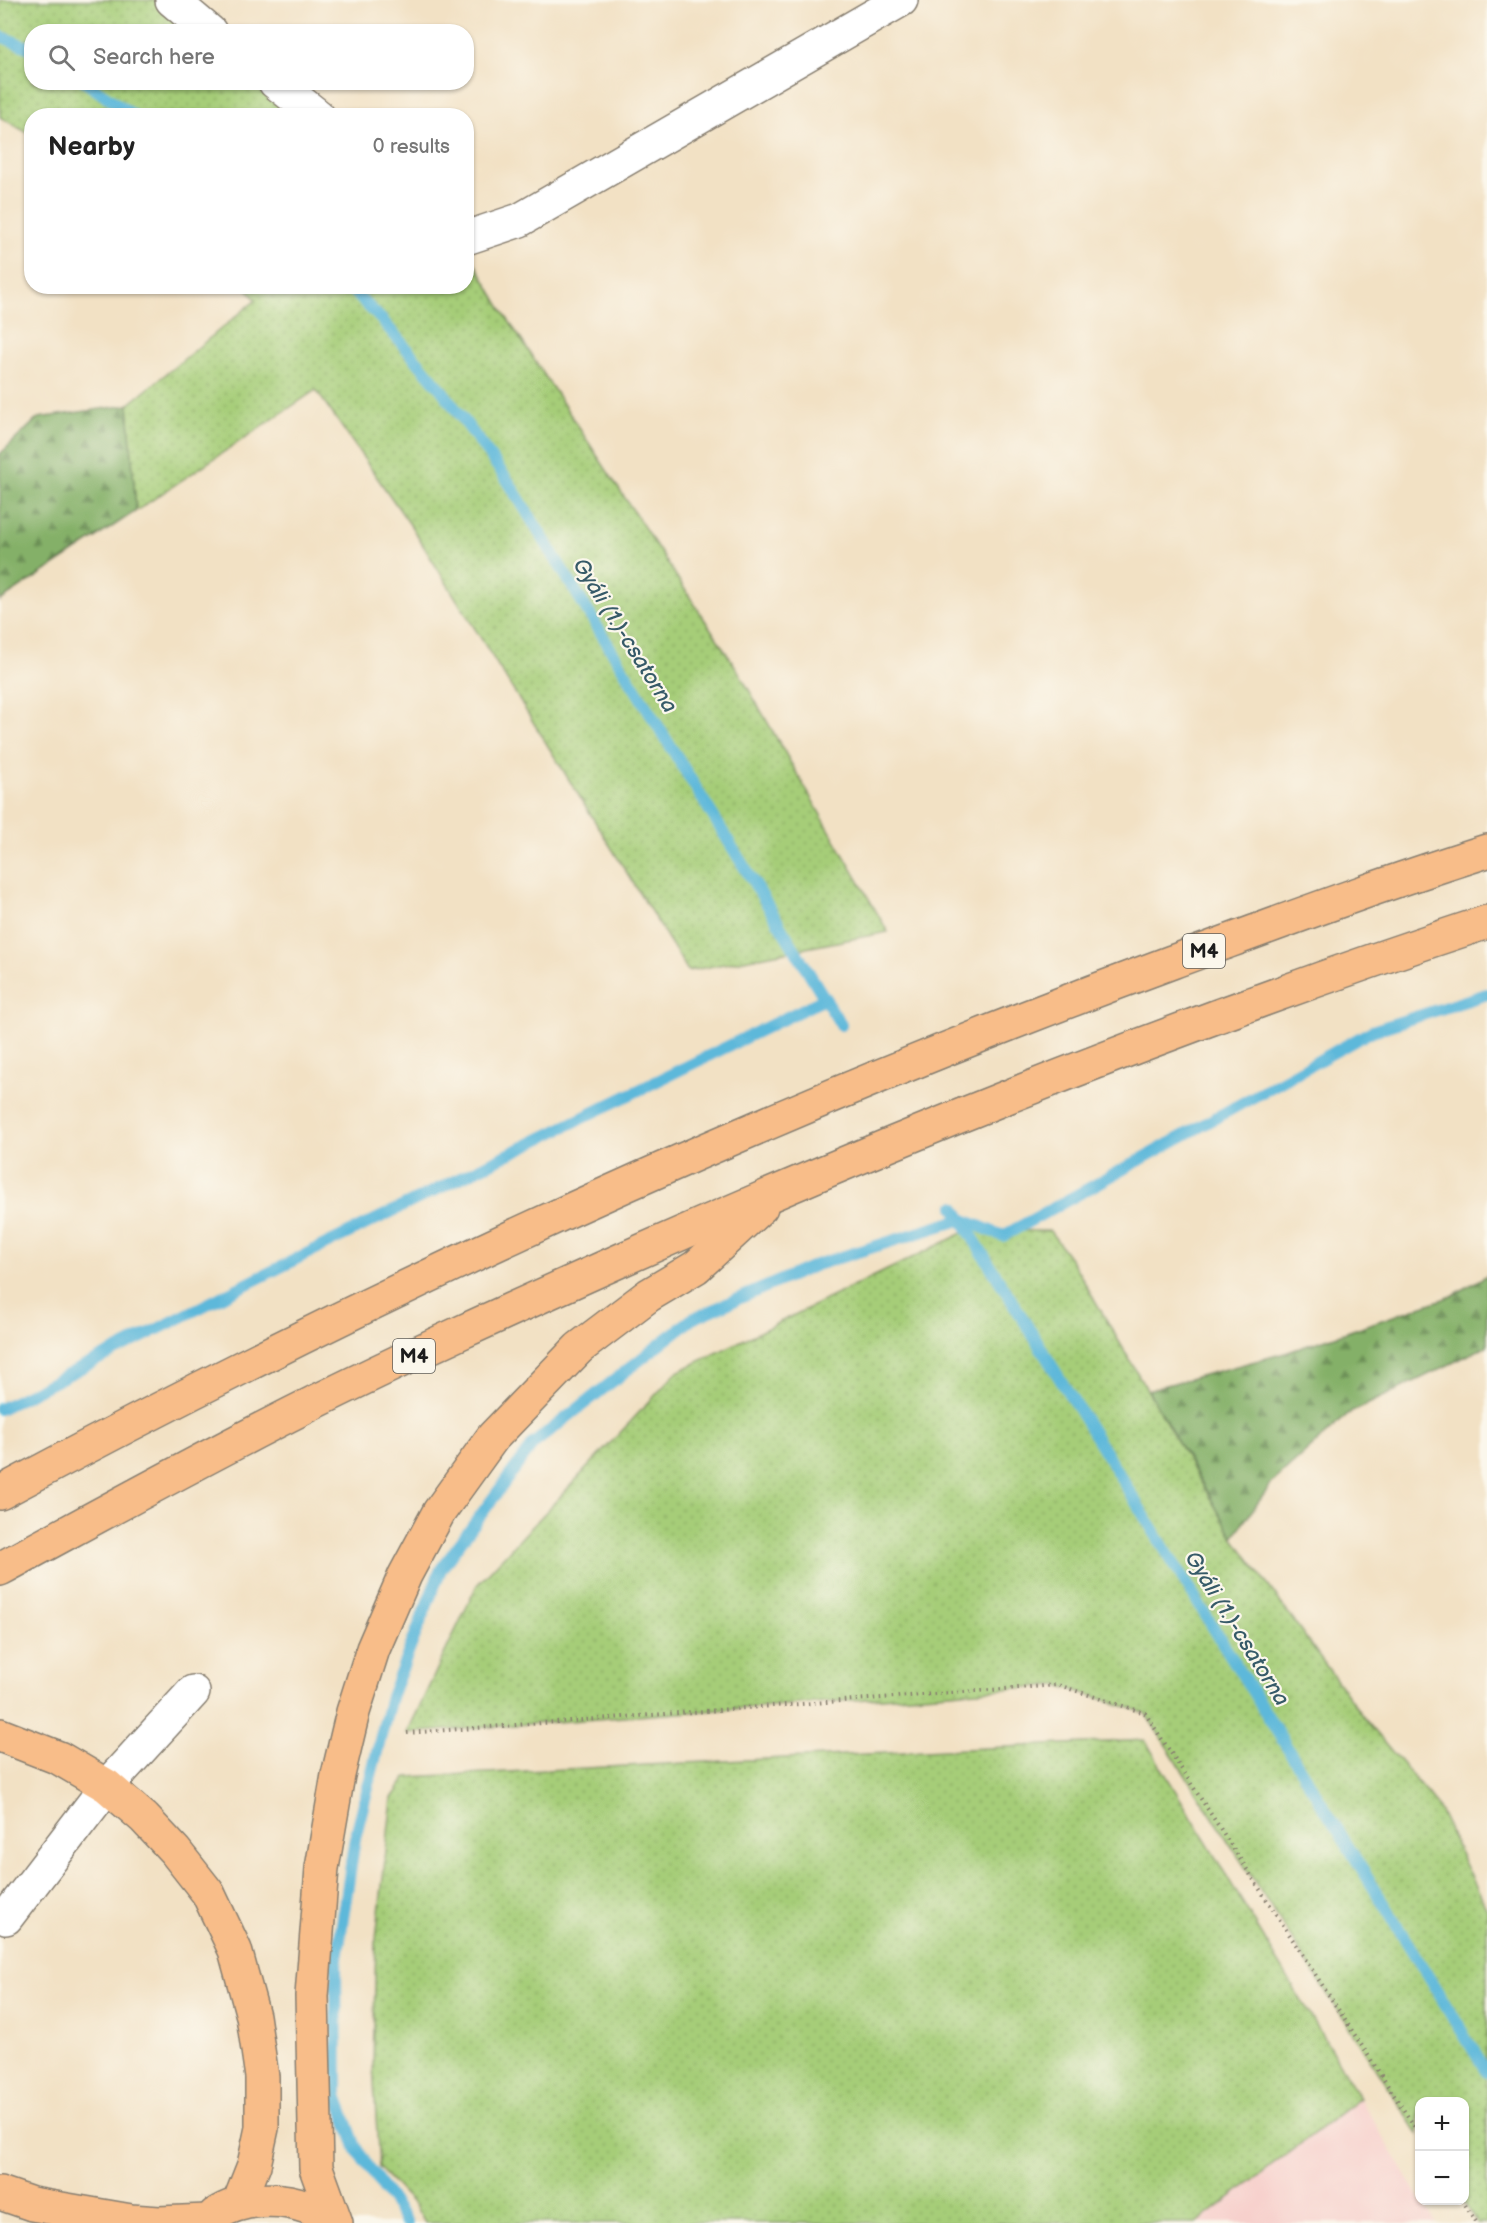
<!DOCTYPE html>
<html lang="en">
<head>
<meta charset="utf-8">
<style>
	:root { --surface:#fff; --page:#f6f6f6; --text:#222; --muted:#767676; --line:#e0e0e0 }
	body { margin:0; font-family:"Balsamiq Sans",sans-serif; background:var(--page); color:var(--text) }
	.controls { position:absolute; right:18px; bottom:18px; display:grid; overflow:hidden; border-radius:12px; box-shadow:0 2px 4px #0004 }
	.controls button { width:54px; height:54px; display:grid; place-items:center; padding:0; border:0; border-bottom:2px solid var(--line); background:var(--surface); color:var(--text); font:30px sans-serif }
	.list { margin:0; padding:0; list-style:none }
	h2 { display:flex; justify-content:space-between; align-items:center; height:78px; margin:0; padding:0 24px; font-size:26px }
	h2 small { font-size:20px; font-weight:400; color:var(--muted) }
	.icon { flex:none; width:33px; height:33px; fill:none; stroke:currentColor; stroke-width:2; stroke-linecap:round; stroke-linejoin:round }
	.map { position:relative; flex:none; width:1487px; height:2223px; overflow:hidden }
	.search { position:absolute; background:var(--surface); box-shadow:0 2px 4px #0004; left:24px; top:24px; width:450px; height:66px; display:flex; align-items:center; gap:15px; box-sizing:border-box; padding:0 21px; border-radius:24px; color:var(--muted); font-size:22px }
	.panel { position:absolute; background:var(--surface); box-shadow:0 2px 4px #0004; left:24px; top:108px; width:450px; height:186px; border-radius:24px }
	.map>svg:first-child { display:block }
	.built { fill:#f7d0cc }
	.grass { fill:url(#grass-dots); stroke:#61744a; stroke-width:1.5 }
	.forest { fill:url(#forest-firs); stroke:#506642; stroke-width:1.5 }
	.lines { fill:none; stroke-linecap:round; stroke-linejoin:round }
	.stream { stroke:#5db8da; stroke-width:12 }
	.minor-casing { stroke:#877e70; stroke-width:36 }
	.major-casing { stroke:#877e70; stroke-width:36 }
	.highway-casing { stroke:#877e70; stroke-width:36 }
	.path { stroke:#877e70; stroke-width:4; stroke-dasharray:1.5 4.5; stroke-linecap:butt }
	.minor { stroke:#fff; stroke-width:33 }
	.major { stroke:#f8bd89; stroke-width:33 }
	.highway { stroke:#f8bd89; stroke-width:33 }
	.labels { text-anchor:middle; stroke-width:4.5; stroke-linejoin:round; paint-order:stroke }
	.shield { fill:#fbf7ec; stroke:#5f5e5a; stroke-width:1.5 }
	.shield-label { font-size:20px; font-weight:bold; fill:#1c1c1c }
	.water-label { font-size:22px; font-style:italic; fill:#365a68; stroke:#fbf7ec }
</style>
</head>
<body>
<div class="map">
<svg width="1487" height="2223" viewBox="0 0 1487 2223">
	<defs>
		<pattern id="grass-dots" width="8" height="8" patternUnits="userSpaceOnUse" patternTransform="scale(1.5)"><rect width="8" height="8" fill="#a6cd78"/><path d="M2 2h.1M6 6h.1" fill="none" stroke="#8eaf67" stroke-width="1.8" stroke-linecap="round"/></pattern>
		<pattern id="forest-firs" width="22" height="20" patternUnits="userSpaceOnUse" patternTransform="scale(1.5)"><rect width="22" height="20" fill="#84b068"/><path d="M5 1l3.5 6h-7zM16 11l3.5 6h-7z" fill="#6b8e55"/></pattern>
	</defs>
	<rect width="100%" height="100%" fill="#fbf7ec"/>
	<filter id="ink" filterUnits="userSpaceOnUse"><feTurbulence type="fractalNoise" baseFrequency=".0167" numOctaves="2"/><feDisplacementMap in="SourceGraphic" scale="12" xChannelSelector="R" yChannelSelector="G"/><feConvolveMatrix kernelMatrix="1 2 1 2 8 2 1 2 1" color-interpolation-filters="sRGB"/></filter>
	<filter id="wash" filterUnits="userSpaceOnUse"><feTurbulence type="fractalNoise" baseFrequency=".008" numOctaves="4" result="noise"/><feDisplacementMap in="SourceGraphic" scale="24" xChannelSelector="R" yChannelSelector="G"/><feGaussianBlur stdDeviation="1.35" result="paint"/><feColorMatrix in="noise" values="0 0 0 0 0 0 0 0 0 0 0 0 0 0 0 0 0 1.4 0 .05"/><feComposite in="paint" operator="in"/></filter>
	<g filter="url(#wash)">
		<rect width="100%" height="100%" fill="#f2e1c4"/>
		<path class="built" d="M1360 2098 1419 2197 1420 2200 1422 2201 1436 2223H1197Z"/>
		<g class="grass">
			<path d="M0 0H172L210 31 32 32V82L275 83 318 115 32 116 31 135 0 117Z"/>
			<path d="M467 250 505 315 737 669 888 932 688 971 411 526 316 390 136 511 128 405 256 300 245 287 466 286Z"/>
			<path d="M969 1230 1050 1231 1072 1261 1233 1537 1364 1718 1436 1804 1487 1909V2223H1477L1462 2201 1464 2200V2102H1420L1419 2135 1145 1713 1058 1685 407 1733 477 1585 677 1372Z"/>
			<path d="M1145 1740 1360 2098 1197 2223H425L415 2206 379 2168 373 2065 376 1939 392 1798 407 1777Z"/>
		</g>
		<g class="forest">
			<path d="M128 405 136 511 0 601V454L38 418Z"/>
			<path d="M1487 1275V1346L1348 1414 1273 1482 1233 1537 1148 1390 1285 1353 1452 1296Z"/>
		</g>
		<g class="lines">
			<g class="stream">
				<path d="M0 36 32 49"/>
				<path d="M85 82 134 116"/>
				<path d="M348 286 381 319 441 389 508 481 841 1025"/>
				<path d="M954 1207 1487 2072"/>
				<path d="M0 1409 320 1247 826 998"/>
				<path d="M407 2223 357 2150 337 2095 336 1965 355 1838 391 1697 441 1569 533 1444 692 1319 816 1265 962 1219 1003 1236 1372 1031 1487 994"/>
			</g>
		</g>
	</g>
	<g filter="url(#ink)">
		<g class="lines">
			<defs>
				<g id="minor">
					<path d="M172 0 210 32"/>
					<path d="M275 82 318 116"/>
					<path d="M466 238 520 220 901 0"/>
					<path d="M6 1918 107 1786 193 1692"/>
				</g>
				<g id="major">
					<path d="M0 2193 32 2204 131 2221 159 2223 207 2221"/>
					<path d="M215 2215C240 2198 279 2196 307 2207 315 2210 323 2218 330 2223"/>
				</g>
				<g id="highway">
					<path d="M0 1493C378 1290 769 1111 1172 962 1276 924 1381 884 1487 851"/>
					<path d="M0 1569C100 1515 201 1459 303 1408 407 1356 514 1308 621 1260 904 1134 1192 1019 1487 922"/>
					<path d="M0 1735 59 1758 107 1786 144 1818 175 1851 208 1893 235 1950 253 2016 262 2077V2128L254 2165 239 2203"/>
					<path d="M336 2223 316 2168 312 1996 322 1868 338 1775 353 1712 373 1649 405 1575 439 1512 493 1437 579 1348 649 1295 696 1267 761 1207"/>
				</g>
			</defs>
			<use href="#minor" class="minor-casing"/>
			<use href="#major" class="major-casing"/>
			<use href="#highway" class="highway-casing"/>
			<g class="path">
				<path d="M407 1733 1058 1685 1145 1713 1420 2135"/>
				<path d="M1462 2200 1477 2223"/>
			</g>
			<use href="#minor" class="minor"/>
			<use href="#major" class="major"/>
			<use href="#highway" class="highway"/>
		</g>
	</g>
	<g class="labels">
		<g class="shield">
			<rect x="1183" y="934" width="42" height="34" rx="4.5"/>
			<rect x="393" y="1339" width="42" height="34" rx="4.5"/>
		</g>
		<g class="shield-label">
			<text x="1204" y="958">M4</text>
			<text x="414" y="1363">M4</text>
		</g>
		<g class="water-label">
			<text transform="translate(626 635) rotate(58)" y="8">Gyáli (1.)-csatorna</text>
			<text transform="translate(1238 1628) rotate(58)" y="8">Gyáli (1.)-csatorna</text>
		</g>
	</g>
</svg>
<div class="controls">
<button>+</button>
<button>−</button>
</div>
<div class="search"><svg class="icon" aria-label="search" viewBox="0 0 24 24"><circle cx="10" cy="10" r="6"/><path d="M15 15l6 6"/></svg>Search here</div>
<section class="panel">
<h2>Nearby<small>0 results</small></h2>
<ul class="list">
</ul>
</section>
</div>
</body>
</html>
